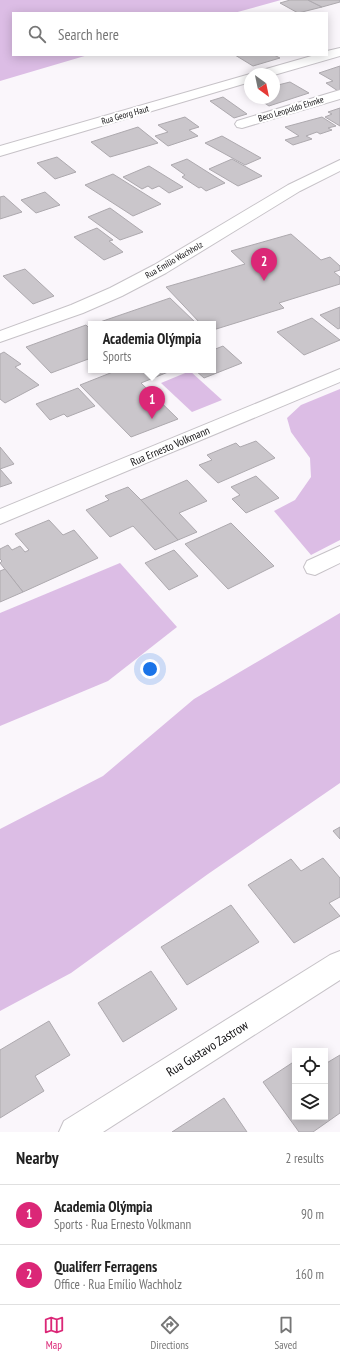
<!DOCTYPE html>
<html lang="en">
<head>
<meta charset="utf-8">
<style>
	:root { --surface:#fff; --page:#f6f6f6; --text:#222; --muted:#767676; --line:#e0e0e0; --accent:#db2777 }
	body { margin:0; font-family:"PT Sans Narrow",sans-serif; background:var(--page); color:var(--text) }
	.controls { position:absolute; right:12px; bottom:12px; display:grid; overflow:hidden; border-radius:0px; box-shadow:0 2px 10px #0003 }
	.controls button { width:36px; height:36px; display:grid; place-items:center; padding:0; border:0; border-bottom:1px solid var(--line); background:var(--surface); color:var(--text); font:20px sans-serif }
	.compass { position:absolute; left:244px; top:68px; width:36px; height:36px; border-radius:50%; background:var(--surface); box-shadow:0 2px 10px #0003; rotate:147deg }
	.you { position:absolute; left:150px; top:669px; width:14px; height:14px; margin:-10px; border:3px solid #fff; border-radius:50%; background:#1a73e8; box-shadow:0 0 0 6px #1a73e833 }
	.badge { display:grid; place-items:center; width:26px; height:26px; border-radius:50%; background:var(--accent); color:#fff; font-size:13px; font-weight:700 }
	.pin { position:absolute; translate:-50% -33px; filter:drop-shadow(0 1px 2px #0008) }
	.pin::after { content:''; position:absolute; top:21px; width:14px; height:12px; background:inherit; clip-path:polygon(0 0,100% 0,50% 100%) }
	.popup { position:absolute; left:88px; top:321px; width:128px; height:52px; box-sizing:border-box; display:grid; place-content:center; border-radius:0px; background:var(--surface); filter:drop-shadow(0 1px 3px #0005); font-size:13px; white-space:nowrap; color:var(--muted) }
	.popup b { font-size:15px; color:var(--text) }
	.popup::after { content:''; position:absolute; left:50%; top:100%; margin-left:-8px; border:8px solid transparent; border-top-color:var(--surface) }
	.list { margin:0; padding:0; list-style:none }
	h2 { display:flex; justify-content:space-between; align-items:center; height:52px; margin:0; padding:0 16px; font-size:17px }
	h2 small { font-size:13px; font-weight:400; color:var(--muted) }
	.list li { display:grid; grid-template-columns:26px 1fr auto; gap:12px; align-items:center; box-sizing:border-box; height:60px; padding:0 16px; border-top:1px solid var(--line) }
	.list b { display:block; font-size:15px; white-space:nowrap }
	.list p { margin:0; font-size:13px; white-space:nowrap; color:var(--muted) }
	.list em { font-size:13px; font-style:normal; color:var(--muted) }
	.icon { flex:none; width:22px; height:22px; fill:none; stroke:currentColor; stroke-width:2; stroke-linecap:round; stroke-linejoin:round }
	.map { position:relative; flex:none; width:340px; height:1132px; overflow:hidden }
	.search { position:absolute; background:var(--surface); box-shadow:0 2px 10px #0003; left:12px; right:12px; top:12px; height:44px; display:flex; align-items:center; gap:10px; box-sizing:border-box; padding:0 14px; border-radius:0px; color:var(--muted); font-size:15px }
	.sheet { height:172px; background:var(--surface) }
	nav { display:flex; justify-content:space-around; align-items:center; box-sizing:border-box; height:56px; border-top:1px solid var(--line); background:var(--surface); font-size:11px; color:var(--muted) }
	nav a { display:grid; justify-items:center; gap:2px }
	nav .on { color:var(--accent) }
	.map>svg:first-child { display:block }
	.green { fill:#dcbde5 }
	.building { fill:#cac6cb; stroke:#ada9ae }
	.lines { fill:none; stroke-linecap:round; stroke-linejoin:round }
	.street-casing { stroke:#c6c2c7; stroke-width:2 }
	.street { fill:#fff; fill-rule:evenodd }
	.labels { text-anchor:middle; stroke-width:4; stroke-linejoin:round; paint-order:stroke }
	.far-street-label { font-size:9px; fill:#100f11; stroke:#fff }
	.street-label { font-size:11px; fill:#100f11; stroke:#fff }
	.near-street-label { font-size:13px; fill:#100f11; stroke:#fff }
</style>
</head>
<body>
<div class="map">
<svg width="340" height="1132" viewBox="0 0 340 1132">
	<rect width="100%" height="100%" fill="#faf6fb"/>
	<g class="green">
		<path d="M0 0H281L234 13H13V55H88L0 81Z"/>
		<path d="M190 371 222 400 192 412 161 383Z"/>
		<path d="M340 389V540L311 555 274 511 295 500 311 477 310 458 291 432 287 418 301 405Z"/>
		<path d="M120 563 177 627 108 681 0 726V613Z"/>
		<path d="M340 613V783L208 874 71 973 0 1011V829L103 776 194 699Z"/>
	</g>
	<g class="building">
		<path d="M290 0H308L322 7 298 13 280 3Z"/>
		<path d="M308 0H340V2L322 7Z"/>
		<path d="M235 55H274L280 58 253 66Z"/>
		<path d="M340 66V90L338 91 326 83 333 81 319 73Z"/>
		<path d="M290 82 309 93 269 106 257 98H274V86Z"/>
		<path d="M223 97 247 114 234 118 210 101Z"/>
		<path d="M340 108V126L325 117 332 114 328 112Z"/>
		<path d="M185 117 199 127 189 130 198 136 168 146 155 136 168 132 158 125Z"/>
		<path d="M322 117 336 126 328 128 332 130 320 134 317 132 306 136 312 139 293 145 285 140 299 136 285 127Z"/>
		<path d="M138 127 158 143 110 157 91 142Z"/>
		<path d="M222 136 261 158 245 165 205 143Z"/>
		<path d="M57 157 76 172 55 179 37 163Z"/>
		<path d="M187 159 225 183 206 191 201 187 199 188 182 177 185 175 171 165Z"/>
		<path d="M232 159 262 176 238 186 209 169Z"/>
		<path d="M149 166 183 187 169 193 159 186 152 189 148 186 142 189 123 177Z"/>
		<path d="M113 174 161 204 133 216 85 185Z"/>
		<path d="M45 192 60 205 36 213 21 200Z"/>
		<path d="M4 196 22 212 0 219V197Z"/>
		<path d="M110 208 143 232 120 240 88 217Z"/>
		<path d="M97 228 113 240 109 241 123 252 104 260 74 237Z"/>
		<path d="M291 234 321 260 330 257 340 266V270L334 272 340 277V284L279 303 284 308 213 330V324H201L166 287 245 264 231 251Z"/>
		<path d="M25 269 54 296 33 304 3 276Z"/>
		<path d="M170 298 197 324H102L100 322Z"/>
		<path d="M340 307V328L338 329 320 315Z"/>
		<path d="M312 318 340 340 304 355 277 332Z"/>
		<path d="M86 325 91 330V358L51 373 26 347Z"/>
		<path d="M223 346 242 363 204 378 195 370H213V350Z"/>
		<path d="M4 352 21 364 15 367 39 385 5 403 0 399V354Z"/>
		<path d="M118 370H173L141 383 178 419 131 437 80 385Z"/>
		<path d="M78 388 95 406 67 417 64 414 50 420 36 404Z"/>
		<path d="M256 441 275 458 218 483 199 465 212 460 207 455 236 443 240 447Z"/>
		<path d="M0 447 14 464 0 469 12 483 0 487Z"/>
		<path d="M256 476 279 498 246 513 232 499 240 495 231 487Z"/>
		<path d="M187 480 207 501 179 513 197 532 178 540 141 500Z"/>
		<path d="M128 487 141 500 178 540 155 550 133 526 110 537 86 510 109 500 105 496Z"/>
		<path d="M49 520 63 535 74 530 98 558 23 592 0 563 2 561 0 559V549L8 545 12 550 20 546 25 552 29 550 15 534Z"/>
		<path d="M231 523 274 566 228 589 185 544Z"/>
		<path d="M174 550 198 576 169 590 145 563Z"/>
		<path d="M5 569 23 592 0 602V571Z"/>
		<path d="M340 827V839L333 831Z"/>
		<path d="M323 858 340 878V897L329 903 340 916 294 943 248 885 291 859 301 871Z"/>
		<path d="M231 905 259 942 187 985 161 947Z"/>
		<path d="M151 971 177 1009 123 1042 98 1003Z"/>
		<path d="M49 1021 70 1055 35 1076 44 1091 0 1118V1050Z"/>
		<path d="M340 1055V1113L313 1132H299L263 1082 295 1061V1117H325V1064Z"/>
		<path d="M224 1098 247 1132H172Z"/>
	</g>
	<g class="lines">
		<defs>
			<g id="street">
				<path d="M340 48V56L274 75V74H257L259 71 315 55H327V51Z"/>
				<path d="M250 74V82L0 156V146Z"/>
				<path d="M340 90V99L242 128 237 127 235 124 237 121Z"/>
				<path d="M340 160V171L300 191 166 273 122 296 83 313 0 342V331L71 305 110 288 154 265 288 185Z"/>
				<path d="M340 369V382L0 524V509Z"/>
				<path d="M340 546V563L315 575 307 573 304 567 307 561Z"/>
				<path d="M340 951V980L103 1132H59L64 1121 330 955Z"/>
			</g>
		</defs>
		<use href="#street" class="street-casing"/>
		<use href="#street" class="street"/>
	</g>
	<g class="labels">
		<g class="far-street-label">
			<text transform="translate(291 109) rotate(-17)" y="3">Beco Leopoldo Ehmke</text>
			<text transform="translate(125 115) rotate(-16)" y="3">Rua Georg Haut</text>
			<text transform="translate(174 260) rotate(-30)" y="3">Rua Emílio Wachholz</text>
		</g>
		<g class="street-label">
			<text transform="translate(170 446) rotate(-23)" y="4">Rua Ernesto Volkmann</text>
		</g>
		<g class="near-street-label">
			<text transform="translate(207 1048) rotate(-32)" y="5">Rua Gustavo Zastrow</text>
		</g>
	</g>
</svg>
<div class="controls">
<button><svg class="icon" aria-label="locate" viewBox="0 0 24 24"><circle cx="12" cy="12" r="6"/><path d="M12 2v4M12 18v4M2 12h4M18 12h4"/></svg></button>
<button><svg class="icon" aria-label="layers" viewBox="0 0 24 24"><path d="M12 4l9 5-9 5-9-5zM3 14l9 5 9-5"/></svg></button>
</div>
<svg class="compass" viewBox="-18 -18 36 36"><path d="M0-13l5 13h-10z" fill="#e53935"/><path d="M0 13l5-13h-10z" fill="#767676"/></svg>
<div class="you"></div>
<div class="pin badge" style="left:152px;top:419px">1</div>
<div class="popup"><b>Academia Olýmpia</b>Sports</div>
<div class="pin badge" style="left:264px;top:281px">2</div>
<div class="search"><svg class="icon" aria-label="search" viewBox="0 0 24 24"><circle cx="10" cy="10" r="6"/><path d="M15 15l6 6"/></svg>Search here</div>
</div>
<section class="sheet">
<h2>Nearby<small>2 results</small></h2>
<ul class="list">
<li><span class="badge">1</span><div><b>Academia Olýmpia</b><p>Sports · Rua Ernesto Volkmann</p></div><em>90 m</em></li>
<li><span class="badge">2</span><div><b>Qualiferr Ferragens</b><p>Office · Rua Emílio Wachholz</p></div><em>160 m</em></li>
</ul>
</section>
<nav>
<a class="on"><svg class="icon" aria-label="map" viewBox="0 0 24 24"><path d="M3 6l6-2 6 2 6-2v14l-6 2-6-2-6 2zM9 4v14M15 6v14"/></svg>Map</a>
<a><svg class="icon" aria-label="directions" viewBox="0 0 24 24"><path d="M12 3l9 9-9 9-9-9zM9 14v-3h6M13 9l2 2-2 2"/></svg>Directions</a>
<a><svg class="icon" aria-label="saved" viewBox="0 0 24 24"><path d="M7 4h10v16l-5-4-5 4z"/></svg>Saved</a>
</nav>
</body>
</html>
